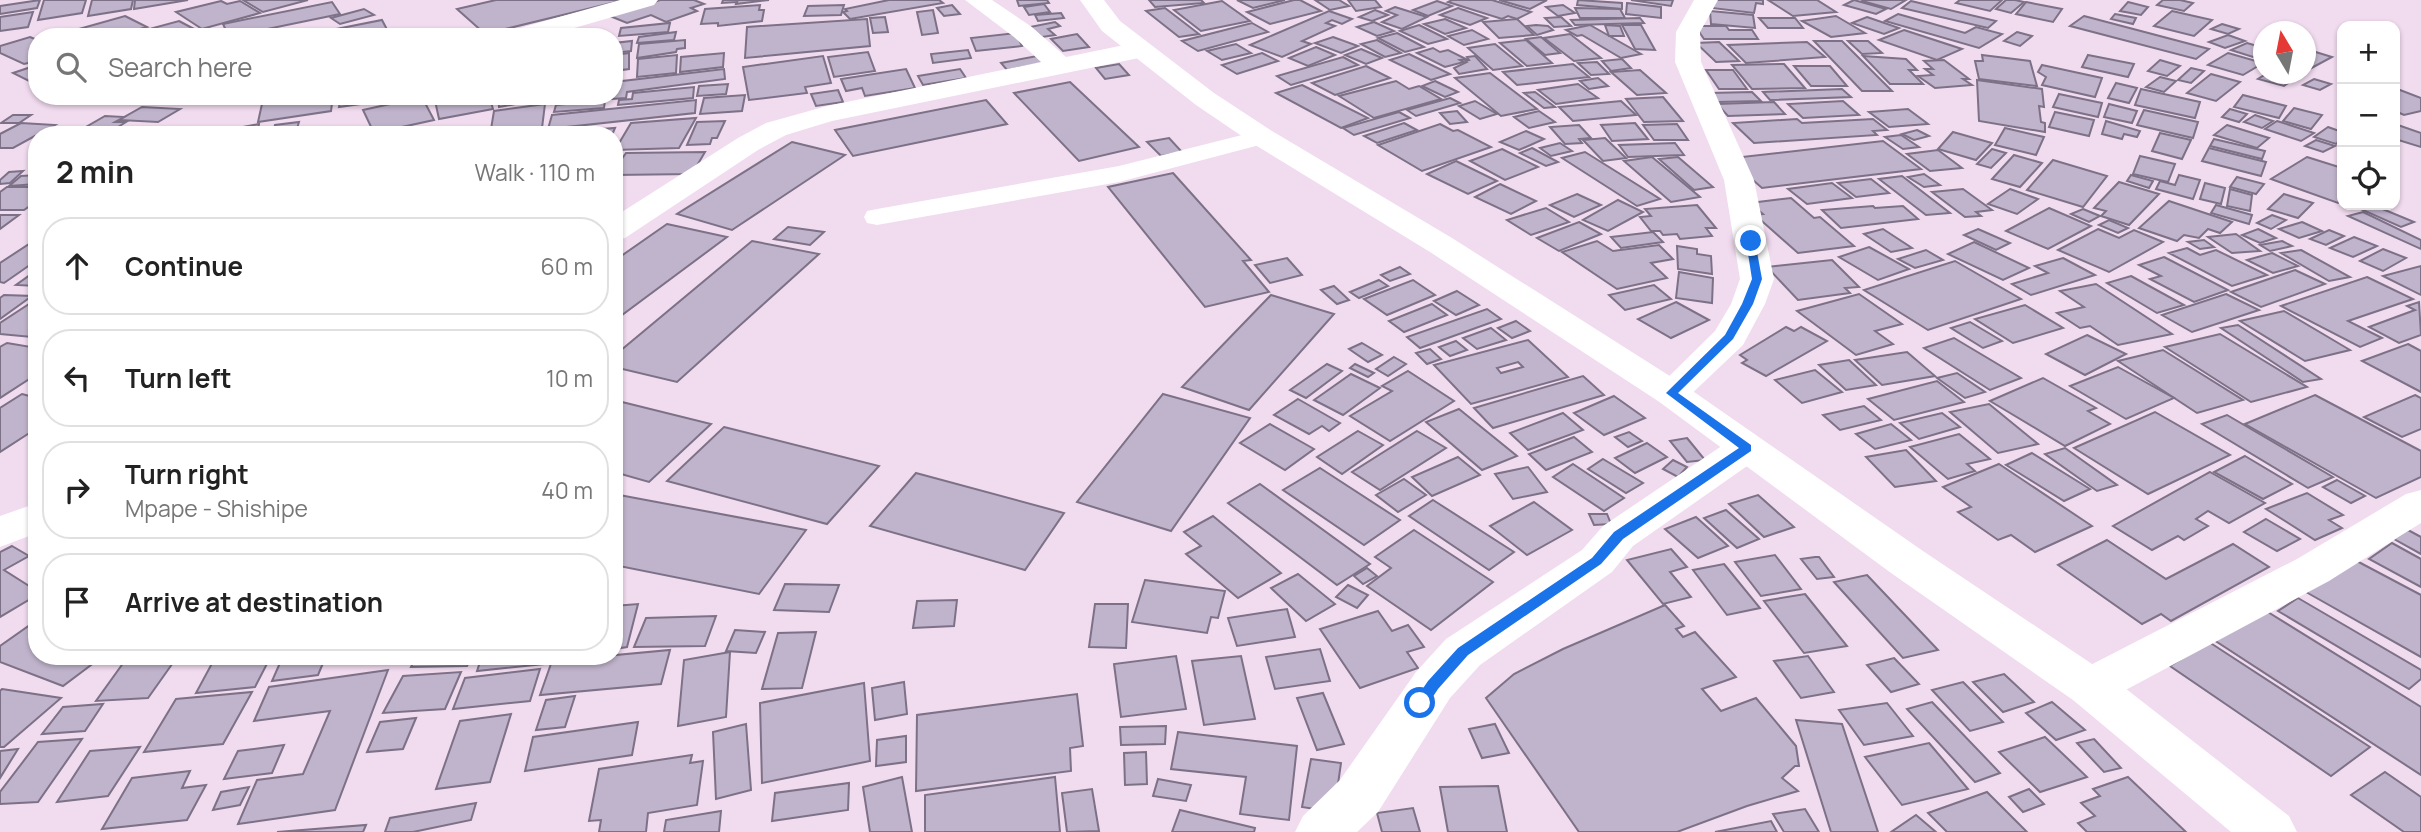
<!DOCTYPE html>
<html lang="en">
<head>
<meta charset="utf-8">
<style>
	:root { --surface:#fff; --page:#f6f6f6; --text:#222; --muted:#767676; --line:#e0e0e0 }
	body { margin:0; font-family:Manrope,sans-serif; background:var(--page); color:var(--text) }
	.controls { position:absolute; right:21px; top:21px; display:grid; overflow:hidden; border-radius:14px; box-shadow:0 2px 5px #0004 }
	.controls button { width:63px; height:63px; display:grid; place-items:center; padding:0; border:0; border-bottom:2px solid var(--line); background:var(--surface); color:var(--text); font:35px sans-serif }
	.compass { position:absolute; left:2253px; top:21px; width:63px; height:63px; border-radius:50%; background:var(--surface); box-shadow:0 2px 5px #0004; rotate:350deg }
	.stop { position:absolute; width:21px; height:21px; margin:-16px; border:5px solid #1a73e8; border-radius:50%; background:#fff }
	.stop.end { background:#1a73e8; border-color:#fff; box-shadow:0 2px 7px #0008 }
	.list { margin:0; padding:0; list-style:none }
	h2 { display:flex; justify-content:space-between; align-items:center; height:91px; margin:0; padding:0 28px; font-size:30px }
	h2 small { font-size:23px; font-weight:400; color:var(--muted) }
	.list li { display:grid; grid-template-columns:46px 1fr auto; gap:21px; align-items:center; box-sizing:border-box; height:98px; margin:0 14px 14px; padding:0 14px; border:2px solid var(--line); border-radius:28px }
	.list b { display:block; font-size:26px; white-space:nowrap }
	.list p { margin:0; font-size:23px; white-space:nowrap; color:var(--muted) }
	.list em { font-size:23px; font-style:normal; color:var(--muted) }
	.icon { flex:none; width:38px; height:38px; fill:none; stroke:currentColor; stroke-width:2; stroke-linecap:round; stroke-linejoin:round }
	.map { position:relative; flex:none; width:2421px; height:832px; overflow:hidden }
	.search { position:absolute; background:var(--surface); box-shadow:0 2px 5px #0004; left:28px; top:28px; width:595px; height:77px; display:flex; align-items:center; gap:18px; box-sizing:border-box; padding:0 24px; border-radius:28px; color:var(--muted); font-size:26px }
	.panel { position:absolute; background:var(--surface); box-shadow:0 2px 5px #0004; left:28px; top:126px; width:595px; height:539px; border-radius:28px }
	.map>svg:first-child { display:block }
	.building { fill:#c0b4cc; stroke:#7d7187; stroke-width:2; fill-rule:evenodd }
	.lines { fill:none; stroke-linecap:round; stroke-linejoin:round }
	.service { fill:#fff; fill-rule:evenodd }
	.minor { fill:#fff; fill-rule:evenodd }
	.tertiary { fill:#fff; fill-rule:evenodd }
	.route { fill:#1a73e8 }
</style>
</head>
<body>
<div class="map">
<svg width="2421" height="832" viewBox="0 0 2421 832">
	<rect width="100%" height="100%" fill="#f1dbef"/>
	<g class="building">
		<path d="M40 0 37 8 0 14V6Z"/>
		<path d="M44 0H86L82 13 38 20Z"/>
		<path d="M92 0H133L131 9 88 16Z"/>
		<path d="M135 0H188L134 9Z"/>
		<path d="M243 0H308L263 12Z"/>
		<path d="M496 0H624L485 34 457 9Z"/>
		<path d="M660 0H694L704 4 691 8 697 11 666 22 651 15 627 23 610 16Z"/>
		<path d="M723 0H769L736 4 737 2 722 3Z"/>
		<path d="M889 0H939L943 3 850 19 843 12 847 11 845 9Z"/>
		<path d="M1017 0H1047L1049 3 1019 6Z"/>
		<path d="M1149 0H1201L1204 3 1155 7Z"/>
		<path d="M1237 0H1285L1253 8Z"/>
		<path d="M1294 0H1300L1321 11 1270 24 1247 12Z"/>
		<path d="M1315 0H1339L1349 6 1330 10Z"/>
		<path d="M1348 0H1375L1381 7 1356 11Z"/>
		<path d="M1452 0H1492L1531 12 1517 19 1508 16 1502 19 1448 2Z"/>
		<path d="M1499 0H1547L1530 9Z"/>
		<path d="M1578 0 1622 3V9L1577 5Z"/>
		<path d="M1631 0H1673L1671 6Z"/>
		<path d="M1714 0H1763V4L1756 3 1754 13 1712 8Z"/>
		<path d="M1768 0H1817L1836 12 1793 16Z"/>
		<path d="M1854 0 1886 9 1876 14 1844 5Z"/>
		<path d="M1864 0H1906L1891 9 1862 1Z"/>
		<path d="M1960 0H2002L1990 11 1956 3Z"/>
		<path d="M2006 0H2015L2024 2 2011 13 1996 9Z"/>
		<path d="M2163 0H2180L2193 3 2184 11 2157 5Z"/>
		<path d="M221 1 227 4 240 1 260 13 202 29 176 12Z"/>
		<path d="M1222 1 1250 21 1201 31 1174 10Z"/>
		<path d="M1437 1 1452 6 1428 16 1413 10Z"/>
		<path d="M1911 1 1996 21 1988 28 1902 8Z"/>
		<path d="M332 2 340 14 229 37 223 24Z"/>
		<path d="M2026 2 2062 9 2053 22 2016 14Z"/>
		<path d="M2128 2 2148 7 2141 15 2120 11Z"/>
		<path d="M1627 3 1661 7V18L1626 14Z"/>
		<path d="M1044 4 1050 12 1029 15 1024 7Z"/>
		<path d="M760 5 759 10H764L762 21 718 26V23L701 24 705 9Z"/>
		<path d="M844 5 841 15 804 16 808 6Z"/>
		<path d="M952 5 960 14 944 16 937 8Z"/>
		<path d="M1563 5 1575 13 1558 16 1546 7Z"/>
		<path d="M1395 7 1427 17 1402 29 1382 22 1397 15 1386 11Z"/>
		<path d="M1165 8 1199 34 1179 37 1146 11Z"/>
		<path d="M1458 8 1487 18 1470 25 1440 15Z"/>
		<path d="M1575 8 1620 9 1625 18H1580Z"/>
		<path d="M364 9 374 15 340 24 331 18Z"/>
		<path d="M933 10 938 33 922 35 917 12Z"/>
		<path d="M1375 10 1388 15 1372 21 1359 17Z"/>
		<path d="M1329 11 1352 19 1342 24 1332 20 1326 23 1335 26 1302 41 1311 44 1282 57 1250 45Z"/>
		<path d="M1710 11 1753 15 1755 28 1711 24Z"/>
		<path d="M2172 11 2212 20 2194 36 2154 26Z"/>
		<path d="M33 12 28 27 0 31V17Z"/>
		<path d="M1061 13 1064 18 1038 21 1035 15Z"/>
		<path d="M1898 14 1965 33 1976 27 2002 34 1979 48 1885 21Z"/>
		<path d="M2115 14 2136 18 2133 24 2111 19Z"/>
		<path d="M125 16 147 27 112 37 54 36Z"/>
		<path d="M1836 16 1865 33 1831 37 1802 21Z"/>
		<path d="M2084 16 2209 49 2196 59 2070 26Z"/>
		<path d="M885 17 888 32 873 33 870 18Z"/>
		<path d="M1561 17 1571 26 1554 27 1545 18Z"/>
		<path d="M1867 17 1899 28 1884 34 1852 23Z"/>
		<path d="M1640 18 1644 23 1575 25 1571 20Z"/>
		<path d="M1759 18H1795L1803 28H1768Z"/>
		<path d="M867 19 870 46 745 58 747 27Z"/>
		<path d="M1445 19 1466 28 1445 34 1424 24Z"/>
		<path d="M1517 19 1534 35 1499 38 1483 22Z"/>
		<path d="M382 20 391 37H296Z"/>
		<path d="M179 21 196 30 168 37 153 28Z"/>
		<path d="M1055 22 1060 26 1048 29 1055 35 1042 37 1030 27Z"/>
		<path d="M1374 22 1394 31 1377 36 1357 27Z"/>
		<path d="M670 23 668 32 619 36 621 28Z"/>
		<path d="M1252 23 1268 32 1198 51 1182 41Z"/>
		<path d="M2222 24 2239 29 2228 34 2211 29Z"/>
		<path d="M1419 25 1447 39 1428 44 1400 31Z"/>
		<path d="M1536 25 1548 26 1553 30 1537 35 1527 26Z"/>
		<path d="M1590 25 1641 54 1621 58 1582 35 1577 36 1566 30Z"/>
		<path d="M1605 25 1620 26 1624 36H1609Z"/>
		<path d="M1622 25H1641L1655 50 1635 49Z"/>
		<path d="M1695 26H1726L1729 30H1752L1758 39H1704Z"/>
		<path d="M148 29 163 37H120Z"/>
		<path d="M1472 30 1488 39 1464 45 1448 36Z"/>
		<path d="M1904 30 1962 49 1937 60 1879 40Z"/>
		<path d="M676 32 674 40 637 43 639 37Z"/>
		<path d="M2017 32 2032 36 2020 46 2004 41Z"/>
		<path d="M1016 33 1022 46 976 51 971 38Z"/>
		<path d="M1397 33 1424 47 1405 52 1378 38Z"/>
		<path d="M1077 34 1089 47 1063 51 1051 39Z"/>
		<path d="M1570 34 1601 58 1574 61 1544 38Z"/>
		<path d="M2228 35 2245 41 2225 48 2209 42Z"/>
		<path d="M30 37 37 40V61L24 64 0 53V46Z"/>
		<path d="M1333 37 1358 46 1341 53 1315 43Z"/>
		<path d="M1541 37 1560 53 1545 55 1526 39Z"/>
		<path d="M685 40V48L677 49 676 52 637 58 639 44Z"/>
		<path d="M1377 40 1401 53 1385 57 1361 44Z"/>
		<path d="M1526 40 1552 63 1527 66 1500 43Z"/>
		<path d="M632 41 631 51 614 53V43Z"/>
		<path d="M1814 41H1842L1892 91H1862Z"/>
		<path d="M1848 41H1868L1882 53 1862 54Z"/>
		<path d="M1719 42 1739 61 1716 62 1696 43Z"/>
		<path d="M1807 42 1825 57 1746 63 1728 45Z"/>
		<path d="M2247 43 2264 48V53L2253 57 2231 50Z"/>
		<path d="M1236 44 1251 53 1222 60 1207 51Z"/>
		<path d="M1495 44 1522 66 1493 70 1468 48Z"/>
		<path d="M1316 47 1335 55 1308 66 1289 58Z"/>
		<path d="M1433 48 1440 52 1448 50 1466 59 1460 60 1464 62 1445 67 1417 53Z"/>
		<path d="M1361 49 1382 58 1366 64 1345 55Z"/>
		<path d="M2306 49 2332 57 2306 71Z"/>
		<path d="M968 50 971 58 933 63 931 54Z"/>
		<path d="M868 52 875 71 834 77 828 57Z"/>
		<path d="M629 53V69L614 71V55Z"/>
		<path d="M724 53 723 67 680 72 681 57Z"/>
		<path d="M1262 53 1278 61 1237 74 1222 65Z"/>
		<path d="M2228 53 2263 63 2243 75 2208 65Z"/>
		<path d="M1409 54 1450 74 1431 80 1390 60Z"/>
		<path d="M677 55 676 73 637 77 638 59Z"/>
		<path d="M1982 55 2030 61 2037 86 1979 79 1975 61H1983Z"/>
		<path d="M2088 55 2134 64 2128 77 2082 67Z"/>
		<path d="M823 56 831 83 805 87 807 93 749 100 743 67Z"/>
		<path d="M1037 56 1044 63 1007 70 1001 63Z"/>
		<path d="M1475 56 1487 69 1459 74 1454 68 1467 62 1465 60H1469L1467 57Z"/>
		<path d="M1863 56 1906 59 1917 70H1909L1923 84H1890Z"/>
		<path d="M1343 57 1358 65 1291 85 1277 76Z"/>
		<path d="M1622 59 1631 68 1611 71 1602 61Z"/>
		<path d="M1944 60 1969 79H1963L1972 85 1935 88 1918 76 1933 75 1925 69H1933L1924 61Z"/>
		<path d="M2160 60 2180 66 2167 76 2148 71Z"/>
		<path d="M1597 62 1609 74 1591 75 1578 63Z"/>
		<path d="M1119 64 1129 75 1105 79 1096 68Z"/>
		<path d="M1573 64 1589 77 1517 85 1503 72Z"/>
		<path d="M1784 64 1805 88 1752 89 1732 65Z"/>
		<path d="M37 65V85L13 73Z"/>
		<path d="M2042 65 2102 78 2095 97 2042 85 2046 77 2038 72Z"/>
		<path d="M1366 66 1390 78 1335 95 1312 83Z"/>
		<path d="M1794 66H1830L1847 86H1811Z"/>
		<path d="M2191 68 2204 71 2191 83 2178 80Z"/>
		<path d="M724 69 725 79 627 92 626 98 612 99 614 82Z"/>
		<path d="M906 69 915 88 865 96 862 88 846 91 841 79Z"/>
		<path d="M960 69 966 78 923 85 918 76Z"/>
		<path d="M1640 70 1666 93 1637 95 1611 72Z"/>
		<path d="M1706 70H1733L1747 89H1719Z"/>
		<path d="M1490 73 1537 109 1501 116 1455 78Z"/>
		<path d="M2211 74 2240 82 2216 101 2187 93Z"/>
		<path d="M2266 74H2300L2284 86 2258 79Z"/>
		<path d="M2160 77 2176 81 2164 92 2146 87Z"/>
		<path d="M1598 78 1608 86 1589 89 1580 81Z"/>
		<path d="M2314 79 2331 84 2320 90 2303 85Z"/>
		<path d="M1977 80 2042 89 2044 107 2039 106 2041 122 2045 123V132L1979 121Z"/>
		<path d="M1396 81 1409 89 1419 86 1441 99 1374 118 1339 96Z"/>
		<path d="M1435 81 1458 92 1445 97 1422 86Z"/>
		<path d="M1070 82 1139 147 1079 161 1014 93Z"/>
		<path d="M2116 83 2137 88 2129 103 2108 98Z"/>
		<path d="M728 84 726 94 697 96 699 86Z"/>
		<path d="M1578 84 1598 98 1556 104 1538 90Z"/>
		<path d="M1302 85 1368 118 1341 128 1276 93Z"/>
		<path d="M694 87 693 98 618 105 619 100 632 99 633 93Z"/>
		<path d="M1842 89 1851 97 1770 100 1763 92Z"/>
		<path d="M2141 89 2200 102 2195 118 2135 105Z"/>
		<path d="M838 90 843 102 816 106 811 94Z"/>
		<path d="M2400 90 2421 98V111L2404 115 2395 111V91Z"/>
		<path d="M1535 92 1555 107 1544 108 1524 93Z"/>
		<path d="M1752 92 1761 101 1718 102 1710 93Z"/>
		<path d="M2059 94 2102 103 2098 117 2053 107Z"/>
		<path d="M745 95 742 111 700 114 704 98Z"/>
		<path d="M2243 95 2286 106 2279 118 2234 107Z"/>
		<path d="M314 96H333L331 111 258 122 262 104Z"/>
		<path d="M341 96H368L367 103 339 107Z"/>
		<path d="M434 96H489L493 109 439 119Z"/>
		<path d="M498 96H543V99L499 107Z"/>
		<path d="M553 96H604L552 104Z"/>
		<path d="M422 97 434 120 374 133 363 110Z"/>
		<path d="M1663 97 1683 121 1644 122 1626 99Z"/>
		<path d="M1450 98 1460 103 1416 116 1407 110Z"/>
		<path d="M605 100 604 108 554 112 556 105Z"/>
		<path d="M696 100 695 113 548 129 552 115Z"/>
		<path d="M986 100 1007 124 853 156 835 130Z"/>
		<path d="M1475 101 1497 114 1480 119 1459 106Z"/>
		<path d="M1621 101 1636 115 1573 121 1559 107Z"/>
		<path d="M1843 101 1859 115 1803 118 1788 104Z"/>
		<path d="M1774 102 1785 114 1728 116 1717 104Z"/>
		<path d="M545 104 542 128 490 135 494 111Z"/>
		<path d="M2109 104 2137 111 2132 123 2104 117Z"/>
		<path d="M142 107 180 109 158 122 119 120Z"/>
		<path d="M2294 108 2322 115 2311 129 2283 121Z"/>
		<path d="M1908 109 1928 124 1889 127 1869 112Z"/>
		<path d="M2230 109 2247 114 2239 122 2222 117Z"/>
		<path d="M2144 110 2198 122 2193 138 2137 125Z"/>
		<path d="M1457 111 1467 122 1450 124 1440 113Z"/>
		<path d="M1539 111 1555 122 1529 128 1514 117Z"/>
		<path d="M1399 112 1410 118 1354 135 1343 128Z"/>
		<path d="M2055 112 2094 120 2089 136 2049 127Z"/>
		<path d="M13 115H31L19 123H1Z"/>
		<path d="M2255 115 2273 121 2262 128 2244 122Z"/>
		<path d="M105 116 124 117 115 122H126L105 135H72Z"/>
		<path d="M696 118 679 148 615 150 631 123Z"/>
		<path d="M1797 119 1802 123 1873 119 1887 130 1873 131 1877 135 1754 143 1733 123Z"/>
		<path d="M725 121 717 138H712L710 144 687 145 697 122Z"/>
		<path d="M2106 121 2140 131 2137 137 2124 134 2122 139 2102 134Z"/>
		<path d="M2277 121 2314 133 2301 141 2265 129Z"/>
		<path d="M299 122 295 135H272L275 125Z"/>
		<path d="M21 123 55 125 13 148H0V134Z"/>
		<path d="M1404 123 1417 130 1377 143 1364 136Z"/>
		<path d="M1635 123 1648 139 1612 141 1601 125Z"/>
		<path d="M259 124 258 132 220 135 221 131Z"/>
		<path d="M1440 124 1453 131 1458 130 1491 147 1422 171 1378 145Z"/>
		<path d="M1677 124 1688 140H1654L1643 125Z"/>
		<path d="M2395 124 2421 133V147L2395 139Z"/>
		<path d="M1579 125 1591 138 1579 139 1582 143 1565 144 1550 127Z"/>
		<path d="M2227 125 2269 138 2257 148 2214 135Z"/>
		<path d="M2328 127 2342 132V139L2336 144 2314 137Z"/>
		<path d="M474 128 470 135H447L450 130Z"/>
		<path d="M615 128 612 135H551L552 133Z"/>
		<path d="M2005 128 2044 137 2036 155 1995 145Z"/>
		<path d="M1917 130 1929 136 1914 140 1902 134Z"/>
		<path d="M1526 131 1544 139 1519 150 1500 142Z"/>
		<path d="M1953 132 1992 143 1976 160 1938 149Z"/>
		<path d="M2160 133 2191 140 2182 159 2152 151Z"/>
		<path d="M1901 135 1919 147 1903 149 1885 137Z"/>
		<path d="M1169 138 1182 152 1161 156 1147 142Z"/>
		<path d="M1605 138 1626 158 1603 161 1583 140Z"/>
		<path d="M2214 139 2265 151 2262 159 2210 146Z"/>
		<path d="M2316 140 2335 146 2323 152 2305 146Z"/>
		<path d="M1883 141 1921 169 1762 188 1737 166 1733 158Z"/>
		<path d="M792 142 845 155 732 230 677 214Z"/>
		<path d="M1560 143 1572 151 1551 156 1540 148Z"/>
		<path d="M1675 143 1684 155 1628 157 1619 145Z"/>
		<path d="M1532 148 1558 162 1546 166 1520 153Z"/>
		<path d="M2209 148 2266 162 2261 176 2202 161Z"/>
		<path d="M1502 149 1538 167 1505 180 1470 161Z"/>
		<path d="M1992 149 2006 153 1991 168 1977 164Z"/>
		<path d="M1938 150 1962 168 1930 171 1907 154Z"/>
		<path d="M705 152 692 174 614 175V170L626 153Z"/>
		<path d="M1585 152 1660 199 1637 206 1562 158Z"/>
		<path d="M2014 155 2042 163 2020 187 1992 179Z"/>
		<path d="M2140 156 2175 164 2168 182 2133 174Z"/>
		<path d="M1652 157 1700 197 1671 202 1624 161Z"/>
		<path d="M1678 157 1713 187 1694 190 1659 159Z"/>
		<path d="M2307 157 2342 168V200L2338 203 2271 179Z"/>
		<path d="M2053 160 2107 176 2083 207 2027 190Z"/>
		<path d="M1456 161 1497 181 1468 194 1427 174Z"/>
		<path d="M23 171 10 183 0 184V180L9 172Z"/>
		<path d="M1173 173 1251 260 1243 261 1269 292 1205 307 1108 187Z"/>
		<path d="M1924 174 1940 185 1924 187 1908 177Z"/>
		<path d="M37 175V184L9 186 21 176Z"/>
		<path d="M2131 175 2153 181 2149 188 2127 181Z"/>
		<path d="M2179 175 2200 180 2193 199 2156 189 2160 181 2175 185Z"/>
		<path d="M1902 176 1950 213 1926 215 1879 179Z"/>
		<path d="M2237 177 2264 184 2256 194 2230 187Z"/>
		<path d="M1871 179 1889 193 1856 197 1838 183Z"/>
		<path d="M2119 182 2159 194 2129 225 2101 216 2106 211 2094 208Z"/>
		<path d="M1832 183 1852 198 1807 204 1788 189Z"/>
		<path d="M2205 183 2225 188 2221 204 2200 199Z"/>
		<path d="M1500 184 1536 201 1511 214 1475 197Z"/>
		<path d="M7 187H37V201L24 210H0V192Z"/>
		<path d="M1963 189 1992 210 1976 212 1981 216 1965 217 1932 192Z"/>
		<path d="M2010 189 2038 199 2017 214 1988 204Z"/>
		<path d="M2230 189 2252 195 2250 211 2227 206Z"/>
		<path d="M1577 194 1601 205 1574 217 1550 205Z"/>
		<path d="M2284 194 2313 203 2298 218 2268 209Z"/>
		<path d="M1791 198 1814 218 1820 217 1854 246 1798 253 1755 215 1763 214 1750 203Z"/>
		<path d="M1618 200 1643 212 1608 231 1583 220Z"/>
		<path d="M2169 201 2232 222 2220 233 2208 229 2199 238 2184 235 2177 241 2139 228Z"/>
		<path d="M1697 205 1716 228H1706L1712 236 1680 239 1677 234 1663 235 1660 231H1651L1640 217 1651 216 1645 209Z"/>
		<path d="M2216 205 2252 215 2249 224 2211 213Z"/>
		<path d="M2363 205H2373L2414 222 2401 227 2356 207Z"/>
		<path d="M1873 206 1875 208 1903 206 1918 219 1841 228 1822 210Z"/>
		<path d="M1546 208 1569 222 1531 235 1507 220Z"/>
		<path d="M2049 208 2091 226 2048 249 2006 231Z"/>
		<path d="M2083 209 2100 216 2089 222 2071 214Z"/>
		<path d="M2363 212 2421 240V249L2348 216Z"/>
		<path d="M0 215H19L0 229Z"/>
		<path d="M2272 215 2286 220 2271 229 2257 223Z"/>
		<path d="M2109 220 2128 228 2118 233 2099 225Z"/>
		<path d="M1579 222 1601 234 1559 251 1537 238Z"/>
		<path d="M2302 222 2322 231 2299 238 2279 229Z"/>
		<path d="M667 224 727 237 614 321V261Z"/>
		<path d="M788 227 824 232 810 245 774 239Z"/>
		<path d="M1883 229 1912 248 1891 252 1864 234Z"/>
		<path d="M1978 229 2010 243 1996 250 1964 235Z"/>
		<path d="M2098 229 2119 238 2134 230 2163 242 2109 272 2058 250Z"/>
		<path d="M2258 229 2276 238 2260 243 2242 235Z"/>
		<path d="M2329 230 2344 236 2326 245 2310 239Z"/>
		<path d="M1653 232 1663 242 1621 248 1611 237Z"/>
		<path d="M2236 234 2260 251 2232 253 2208 237Z"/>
		<path d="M2354 237 2377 246 2353 257 2330 248Z"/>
		<path d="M2204 240 2214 247 2200 249 2188 242Z"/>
		<path d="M752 241 819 254 677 382 614 367V356Z"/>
		<path d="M1597 241 1613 251 1659 245 1673 259 1651 263 1667 278 1617 289 1562 252Z"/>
		<path d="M2282 241 2292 246 2270 251 2260 245Z"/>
		<path d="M32 242H37V260L4 283 0 282V263Z"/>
		<path d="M1974 242 2029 268 2003 280 1948 254Z"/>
		<path d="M1677 246 1697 249V254L1711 256 1712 274 1678 269Z"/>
		<path d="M1869 247 1909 269 1878 280 1839 257Z"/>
		<path d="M2187 248 2200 255 2216 250 2267 275 2232 286 2169 253Z"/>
		<path d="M2383 249 2406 258 2383 271 2360 261Z"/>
		<path d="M1926 250 1943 260 1915 268 1898 259Z"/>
		<path d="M2301 250 2350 277 2329 281 2281 253Z"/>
		<path d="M2272 253 2298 266 2273 273 2247 260Z"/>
		<path d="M2164 257 2228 290 2194 302 2150 279 2161 276 2139 265Z"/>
		<path d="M1287 258 1302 275 1270 283 1255 265Z"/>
		<path d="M2063 258 2095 275 2031 295 2012 284 2048 273 2035 266Z"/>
		<path d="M1832 260 1859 287 1845 288 1850 293 1798 300 1767 267Z"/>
		<path d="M1955 261 2021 299 1928 330 1864 290Z"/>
		<path d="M2421 266V295L2383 276Z"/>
		<path d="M1400 267 1410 274 1390 281 1381 275Z"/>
		<path d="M37 270V286L16 285Z"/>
		<path d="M2295 270 2325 284 2261 307 2231 292Z"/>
		<path d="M1679 272 1713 278 1712 303 1676 298Z"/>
		<path d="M2131 276 2184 305 2157 313 2107 283Z"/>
		<path d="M2367 277 2413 299 2348 321 2382 338 2360 347 2281 306Z"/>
		<path d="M1379 280 1388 286 1359 298 1350 292Z"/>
		<path d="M1413 280 1435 295 1387 315 1364 299Z"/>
		<path d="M2096 284 2172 334 2118 345 2090 326 2080 328 2057 313 2084 307 2060 291Z"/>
		<path d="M1654 285 1671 299 1625 310 1609 295Z"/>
		<path d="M1334 286 1349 300 1337 304 1321 290Z"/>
		<path d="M1457 291 1479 305 1456 315 1434 301Z"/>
		<path d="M1859 294 1902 324 1875 331 1893 344 1856 355 1797 311Z"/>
		<path d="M2226 294 2259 310 2192 332 2162 315Z"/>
		<path d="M4 295 32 296 0 319V298Z"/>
		<path d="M1271 295 1334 314 1249 410 1182 387Z"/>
		<path d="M1676 302 1709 320 1671 338 1638 319Z"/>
		<path d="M2419 302 2421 335 2399 343 2369 327 2415 310 2407 306Z"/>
		<path d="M29 304 37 305V334L32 337 0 334V323Z"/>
		<path d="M1432 304 1447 315 1404 332 1389 321Z"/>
		<path d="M2025 305 2063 328 2013 343 1975 319Z"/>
		<path d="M1487 309 1501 319 1420 348 1407 337Z"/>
		<path d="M2284 311 2350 350 2305 361 2240 321Z"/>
		<path d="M1516 321 1530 331 1512 338 1498 328Z"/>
		<path d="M1970 322 2002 341 1983 348 1951 328Z"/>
		<path d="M2238 325 2321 379 2303 382 2221 328Z"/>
		<path d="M1786 327 1794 331 1801 327 1827 341 1766 376 1742 363 1747 360 1740 355Z"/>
		<path d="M1491 328 1506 340 1477 349 1463 338Z"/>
		<path d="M2220 334 2307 387 2251 402 2165 347Z"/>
		<path d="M2087 335 2126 354 2085 375 2046 354Z"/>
		<path d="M1954 338 2021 378 1990 390 1924 348Z"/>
		<path d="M1528 340 1568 377 1471 404 1434 365ZM1518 362 1523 367 1501 373 1497 368Z"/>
		<path d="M1456 341 1467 350 1450 356 1439 347Z"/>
		<path d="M7 343 37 348V374L0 398V347Z"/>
		<path d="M1362 343 1382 355 1368 362 1349 349Z"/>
		<path d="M2408 344 2421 351V392L2362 361Z"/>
		<path d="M1430 349 1441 359 1427 364 1416 353Z"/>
		<path d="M2163 350 2243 400 2197 413 2118 361Z"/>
		<path d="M1907 352 1935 376 1882 385 1855 360Z"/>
		<path d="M1394 357 1406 364 1388 376 1376 369Z"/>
		<path d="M1849 360 1876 385 1846 390 1819 365Z"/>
		<path d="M1327 364 1342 371 1306 398 1290 390Z"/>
		<path d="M1355 364 1374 373 1368 377 1350 368Z"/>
		<path d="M2118 367 2174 398 2126 419 2070 386Z"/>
		<path d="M1815 370 1842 392 1802 403 1775 380Z"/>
		<path d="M1408 371 1454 401 1390 441 1350 416 1392 391 1382 386Z"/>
		<path d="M1957 373 1985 392 1965 398 1937 378Z"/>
		<path d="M1351 374 1380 388 1343 415 1314 400Z"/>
		<path d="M1583 376 1604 395 1493 428 1474 408Z"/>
		<path d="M2043 378 2096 408 2088 411 2110 424 2065 446 1990 401Z"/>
		<path d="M1937 381 1964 402 1894 420 1868 399Z"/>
		<path d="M22 394 37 398V433L31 432 0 452V408Z"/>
		<path d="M1163 394 1250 418 1171 531 1077 502Z"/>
		<path d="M2315 395 2421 451V477L2376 498 2245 424Z"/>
		<path d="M2415 395 2421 398V429L2402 437 2364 417Z"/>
		<path d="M1614 396 1645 418 1604 435 1574 413Z"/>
		<path d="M1298 399 1340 423 1329 431 1322 426 1309 434 1274 415Z"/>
		<path d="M614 400 711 424 649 482 614 472Z"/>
		<path d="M1989 404 2038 444 1998 453 1950 412Z"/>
		<path d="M1864 406 1881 420 1840 430 1823 415Z"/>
		<path d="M1459 409 1517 456 1482 470 1426 422Z"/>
		<path d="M2155 412 2230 455 2148 494 2074 448Z"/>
		<path d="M1563 413 1583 430 1528 450 1510 433Z"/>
		<path d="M1942 413 1960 427 1919 439 1900 423Z"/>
		<path d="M2227 415 2333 477 2308 488 2202 424Z"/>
		<path d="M1270 424 1314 449 1285 470 1240 443Z"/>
		<path d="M1891 424 1911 440 1875 449 1856 434Z"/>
		<path d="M724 427 879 466 827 524 667 481Z"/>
		<path d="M1358 431 1383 445 1342 474 1317 457Z"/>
		<path d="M1417 431 1446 448 1380 490 1352 472Z"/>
		<path d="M1629 432 1642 441 1628 447 1615 437Z"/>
		<path d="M1959 434 1990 459 1967 464 1975 471 1948 479 1910 447Z"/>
		<path d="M1574 437 1592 452 1546 470 1529 454Z"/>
		<path d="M1687 438 1705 460 1687 462 1670 441Z"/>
		<path d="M1647 443 1667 457 1635 473 1615 458Z"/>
		<path d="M2065 448 2117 485 2097 491 2045 454Z"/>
		<path d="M1906 450 1936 481 1895 487 1866 457Z"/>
		<path d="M2032 453 2090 489 2064 501 2006 465Z"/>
		<path d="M2245 456 2292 484 2263 499 2214 472Z"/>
		<path d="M1458 457 1480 475 1432 496 1412 477Z"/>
		<path d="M1603 459 1643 483 1626 493 1588 469Z"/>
		<path d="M1673 460 1687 467 1678 477 1663 469Z"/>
		<path d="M1573 464 1624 498 1604 511 1553 477Z"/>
		<path d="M1999 464 2092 526 2035 552 2011 535 1998 540 1958 512 1971 507 1943 487Z"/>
		<path d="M1528 467 1547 492 1513 499 1495 474Z"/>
		<path d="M1320 468 1400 520 1364 545 1283 490Z"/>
		<path d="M2210 472 2265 503 2229 523 2208 511 2196 519 2208 526 2184 540 2178 536 2152 550 2113 526Z"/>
		<path d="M916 473 1064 513 1025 570 870 526Z"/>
		<path d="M1404 479 1426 495 1398 512 1376 495Z"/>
		<path d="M2337 480 2365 496 2351 503 2323 487Z"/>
		<path d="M1260 484 1370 564 1337 585 1228 503Z"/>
		<path d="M2307 493 2343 515 2329 520 2342 528 2315 540 2266 509Z"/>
		<path d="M614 494 806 530 759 594 614 565Z"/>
		<path d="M1758 495 1794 527 1764 537 1729 504Z"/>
		<path d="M1433 500 1514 552 1489 570 1409 516Z"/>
		<path d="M1534 502 1572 530 1527 555 1490 526Z"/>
		<path d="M1726 510 1759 539 1737 548 1704 518Z"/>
		<path d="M1589 514H1607L1611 524 1594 525Z"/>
		<path d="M1213 516 1281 573 1238 598 1186 554 1201 546 1184 532Z"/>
		<path d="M1696 517 1728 546 1698 558 1665 529Z"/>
		<path d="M2266 519 2300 539 2277 551 2244 532Z"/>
		<path d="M1414 530 1493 582 1431 630 1367 586 1391 568 1375 557Z"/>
		<path d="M2408 530 2421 537V554L2394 539Z"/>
		<path d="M2107 540 2166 579 2233 544 2269 567 2171 621 2161 614 2142 624 2058 565Z"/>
		<path d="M2392 543 2421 559V587L2369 559Z"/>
		<path d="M12 546 29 556 4 570 37 591V595L0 617V552Z"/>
		<path d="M1671 549 1687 567 1670 572 1691 597 1663 604 1627 560Z"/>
		<path d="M1775 555 1801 589 1761 596 1735 562Z"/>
		<path d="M1815 557H1819L1834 577 1817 579 1801 559Z"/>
		<path d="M2353 559 2421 595V657L2306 592Z"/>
		<path d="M1724 564 1760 608 1727 615 1693 570Z"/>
		<path d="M1367 568 1377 576 1363 584 1354 576Z"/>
		<path d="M1298 574 1335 604 1306 621 1271 588Z"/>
		<path d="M1867 575 1938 650 1903 658 1834 582Z"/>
		<path d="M1145 580 1225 591 1218 618 1211 617 1207 633 1132 622Z"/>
		<path d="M785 584 839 585 829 612 774 610Z"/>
		<path d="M1348 585 1368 595 1357 608 1336 597Z"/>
		<path d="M1805 594 1847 646 1804 653 1764 601Z"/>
		<path d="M2298 598 2421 670V679L2409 689 2278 611Z"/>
		<path d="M957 600 954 626 913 628 917 601Z"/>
		<path d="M638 604 627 647 614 649V606Z"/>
		<path d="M1095 604H1128L1126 648 1089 647Z"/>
		<path d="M1665 605 1684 626 1676 629 1683 637 1695 632 1736 677 1702 689 1721 711 1756 698 1796 746 1799 766H1795L1782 778 1798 791 1747 806 1677 832H1579L1486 698 1514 674 1563 649Z"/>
		<path d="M1287 609 1295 637 1237 646 1228 618Z"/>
		<path d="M2263 609 2421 707V775L2214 640Z"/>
		<path d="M1378 611 1392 631 1408 625 1424 647 1407 652 1418 668 1360 688 1320 629Z"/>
		<path d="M716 616 705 646 634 647 646 618Z"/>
		<path d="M37 620V656H103L63 686 0 662V646Z"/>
		<path d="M735 630 765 632 756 653 726 651Z"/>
		<path d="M816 632 802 688 762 689 778 633Z"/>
		<path d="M2209 642 2370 747 2331 776 2170 666Z"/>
		<path d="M1320 649 1330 681 1275 689 1266 657Z"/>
		<path d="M670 650 661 684 540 695 552 661Z"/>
		<path d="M730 652 726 717 678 726 684 660Z"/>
		<path d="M216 656H271L255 687 196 693Z"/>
		<path d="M283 656H326L318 675 272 681Z"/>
		<path d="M417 656H472L467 666 411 667Z"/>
		<path d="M482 656H546L544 664 477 671Z"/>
		<path d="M1176 656 1186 709 1121 717 1114 664Z"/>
		<path d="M1241 656 1255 719 1204 725 1192 661Z"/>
		<path d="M1808 656 1834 692 1801 698 1774 661Z"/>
		<path d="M1894 658 1919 684 1891 692 1867 665Z"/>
		<path d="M175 660 148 698 96 701 124 662Z"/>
		<path d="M540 669 530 701 453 709 465 678Z"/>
		<path d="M388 670 335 810 238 824 257 780 303 774 330 711 254 721 269 687Z"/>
		<path d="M461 672 445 709 383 713 403 676Z"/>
		<path d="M2004 674 2034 702 2003 712 1973 682Z"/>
		<path d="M904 682 907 714 875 720 872 688Z"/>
		<path d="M1963 682 2003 722 1970 731 1932 690Z"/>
		<path d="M864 683 870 761 762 783 760 703Z"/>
		<path d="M2 689 61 698 4 747H0V691Z"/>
		<path d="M252 692 223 744 144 752 176 699Z"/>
		<path d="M1323 693 1344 744 1317 750 1297 698Z"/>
		<path d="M1077 694 1083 746 1070 748 1071 771 916 791 917 715Z"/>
		<path d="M575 696 565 727 536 730 546 700Z"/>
		<path d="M1932 702 2000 773 1975 782 1907 709Z"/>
		<path d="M2052 702 2085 730 2056 740 2026 713Z"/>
		<path d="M1887 703 1913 736 1864 745 1839 710Z"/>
		<path d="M103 704 85 731 42 734 63 707Z"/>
		<path d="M511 714 490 782 436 789 460 721Z"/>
		<path d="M416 718 403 749 367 752 380 722Z"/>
		<path d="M1796 720 1842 724 1878 832H1831Z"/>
		<path d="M638 722 632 755 525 771 533 737Z"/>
		<path d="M746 724 751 790 716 799 713 732Z"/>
		<path d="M1495 724 1509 753 1482 758 1469 729Z"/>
		<path d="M1166 726 1165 744 1121 745 1120 727Z"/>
		<path d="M1178 732 1297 746 1289 820 1240 814 1246 777 1171 769Z"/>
		<path d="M906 736V762L876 766 877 740Z"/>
		<path d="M2045 737 2087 777 2040 792 1999 752Z"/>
		<path d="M82 739 38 802 0 804V792L38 742Z"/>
		<path d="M2094 739 2121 768 2104 772 2077 743Z"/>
		<path d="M1929 743 1968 789 1902 805 1865 757Z"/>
		<path d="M284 745 272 773 224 779 238 751Z"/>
		<path d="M140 747 108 796 57 802 90 751Z"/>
		<path d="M18 749 0 778V751Z"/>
		<path d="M1146 752 1147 784 1125 785 1124 753Z"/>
		<path d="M692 755 690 763 703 761 697 805 648 813 646 832H599L601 820 589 821 599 769Z"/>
		<path d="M1311 759 1341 763 1334 812 1302 807Z"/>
		<path d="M190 771 182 788 206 785 187 820 102 829 132 778Z"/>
		<path d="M2385 772 2421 797V832H2404L2351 795Z"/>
		<path d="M902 777 912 832H870L863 787Z"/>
		<path d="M1055 777 1060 832H925V795Z"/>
		<path d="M2128 777 2186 832H2087L2078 823 2095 816 2081 803 2100 796 2093 789Z"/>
		<path d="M1158 779 1191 785 1186 801 1153 796Z"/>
		<path d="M849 783 848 810 772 821 775 793Z"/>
		<path d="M1498 786 1507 832H1448L1440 787Z"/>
		<path d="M249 787 240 805 213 810 221 792Z"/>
		<path d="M1092 789 1099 831 1067 832 1062 793Z"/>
		<path d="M2029 789 2044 804 2023 812 2009 797Z"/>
		<path d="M1987 792 2027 832H1947L1928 813Z"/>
		<path d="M476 803 471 820 413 832H385L390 818Z"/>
		<path d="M1413 808 1420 832H1382L1377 813Z"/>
		<path d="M1805 809 1819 832H1784L1773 814Z"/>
		<path d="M1180 810 1255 828 1254 832H1172Z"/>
		<path d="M721 811 719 832H664L666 820Z"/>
		<path d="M1916 815 1936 832H1891Z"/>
		<path d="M1771 821 1777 832H1715Z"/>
		<path d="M366 825 363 832H277Z"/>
	</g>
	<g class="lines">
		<path class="service" d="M1262 130 1271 132 1274 137 1271 142 1119 182 877 225 867 223 864 217 867 211 877 209 1119 166Z"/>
		<g class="minor">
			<path d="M620 0H658L654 5 543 37H519L517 33 520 28Z"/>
			<path d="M965 0H992L1032 27 1066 57 1139 42 1148 45 1152 50 1148 55 1139 58 832 121 786 135 758 150 625 238 614 240V217L738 138 766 123 827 106 1041 62 1014 37Z"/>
			<path d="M1694 0H1718L1700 32 1701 62 1754 180 1774 279 1765 304 1743 345 1684 401 1671 404 1658 401 1652 393 1715 331 1731 304 1740 279 1724 180 1675 62 1676 32Z"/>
			<path d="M1746 435 1760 439 1766 448 1760 457 1633 546 1612 572 1480 665 1450 698 1378 812 1357 832H1295L1303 816 1340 780 1416 672 1446 639 1582 550 1603 526 1732 439Z"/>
			<path d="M2421 490V523L2329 581 2107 700 2090 706 2073 700 2066 687 2073 674 2297 559 2406 494Z"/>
			<path d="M37 503V533L0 547V516Z"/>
		</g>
		<path class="tertiary" d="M1080 0H1104L1120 21 1214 93 1272 131 1452 238 1684 385 1923 551 2107 674 2289 816 2297 832H2231L2073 700 1891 573 1658 401 1430 252 1252 143 1196 105 1102 31Z"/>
	</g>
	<path class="route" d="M1751 238 1755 241 1762 279 1753 304 1733 339 1678 393 1751 445V451L1623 539 1601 564 1468 655 1438 689 1426 707H1415L1413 703 1428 681 1458 648 1592 558 1614 532 1739 448 1666 393 1725 335 1742 304 1752 279 1746 241Z"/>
</svg>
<div class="controls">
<button>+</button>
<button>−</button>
<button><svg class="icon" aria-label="locate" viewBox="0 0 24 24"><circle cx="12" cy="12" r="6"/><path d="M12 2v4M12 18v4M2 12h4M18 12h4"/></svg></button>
</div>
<svg class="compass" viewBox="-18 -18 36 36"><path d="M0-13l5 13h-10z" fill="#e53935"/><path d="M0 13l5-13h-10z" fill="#767676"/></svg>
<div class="stop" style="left:1420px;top:703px"></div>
<div class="stop end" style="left:1751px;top:241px"></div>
<div class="search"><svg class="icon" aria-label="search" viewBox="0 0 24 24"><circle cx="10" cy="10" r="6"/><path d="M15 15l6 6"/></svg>Search here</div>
<section class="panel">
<h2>2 min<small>Walk · 110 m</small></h2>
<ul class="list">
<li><svg class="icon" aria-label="ahead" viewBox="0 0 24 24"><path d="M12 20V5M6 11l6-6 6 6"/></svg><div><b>Continue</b></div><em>60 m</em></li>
<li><svg class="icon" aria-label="left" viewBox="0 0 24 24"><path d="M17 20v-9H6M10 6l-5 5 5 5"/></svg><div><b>Turn left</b></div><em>10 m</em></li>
<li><svg class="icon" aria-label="right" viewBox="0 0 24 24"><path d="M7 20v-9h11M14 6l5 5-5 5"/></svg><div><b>Turn right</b><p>Mpape - Shishipe</p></div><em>40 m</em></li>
<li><svg class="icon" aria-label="arrive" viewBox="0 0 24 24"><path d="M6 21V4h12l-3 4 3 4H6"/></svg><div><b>Arrive at destination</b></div></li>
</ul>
</section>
</div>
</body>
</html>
